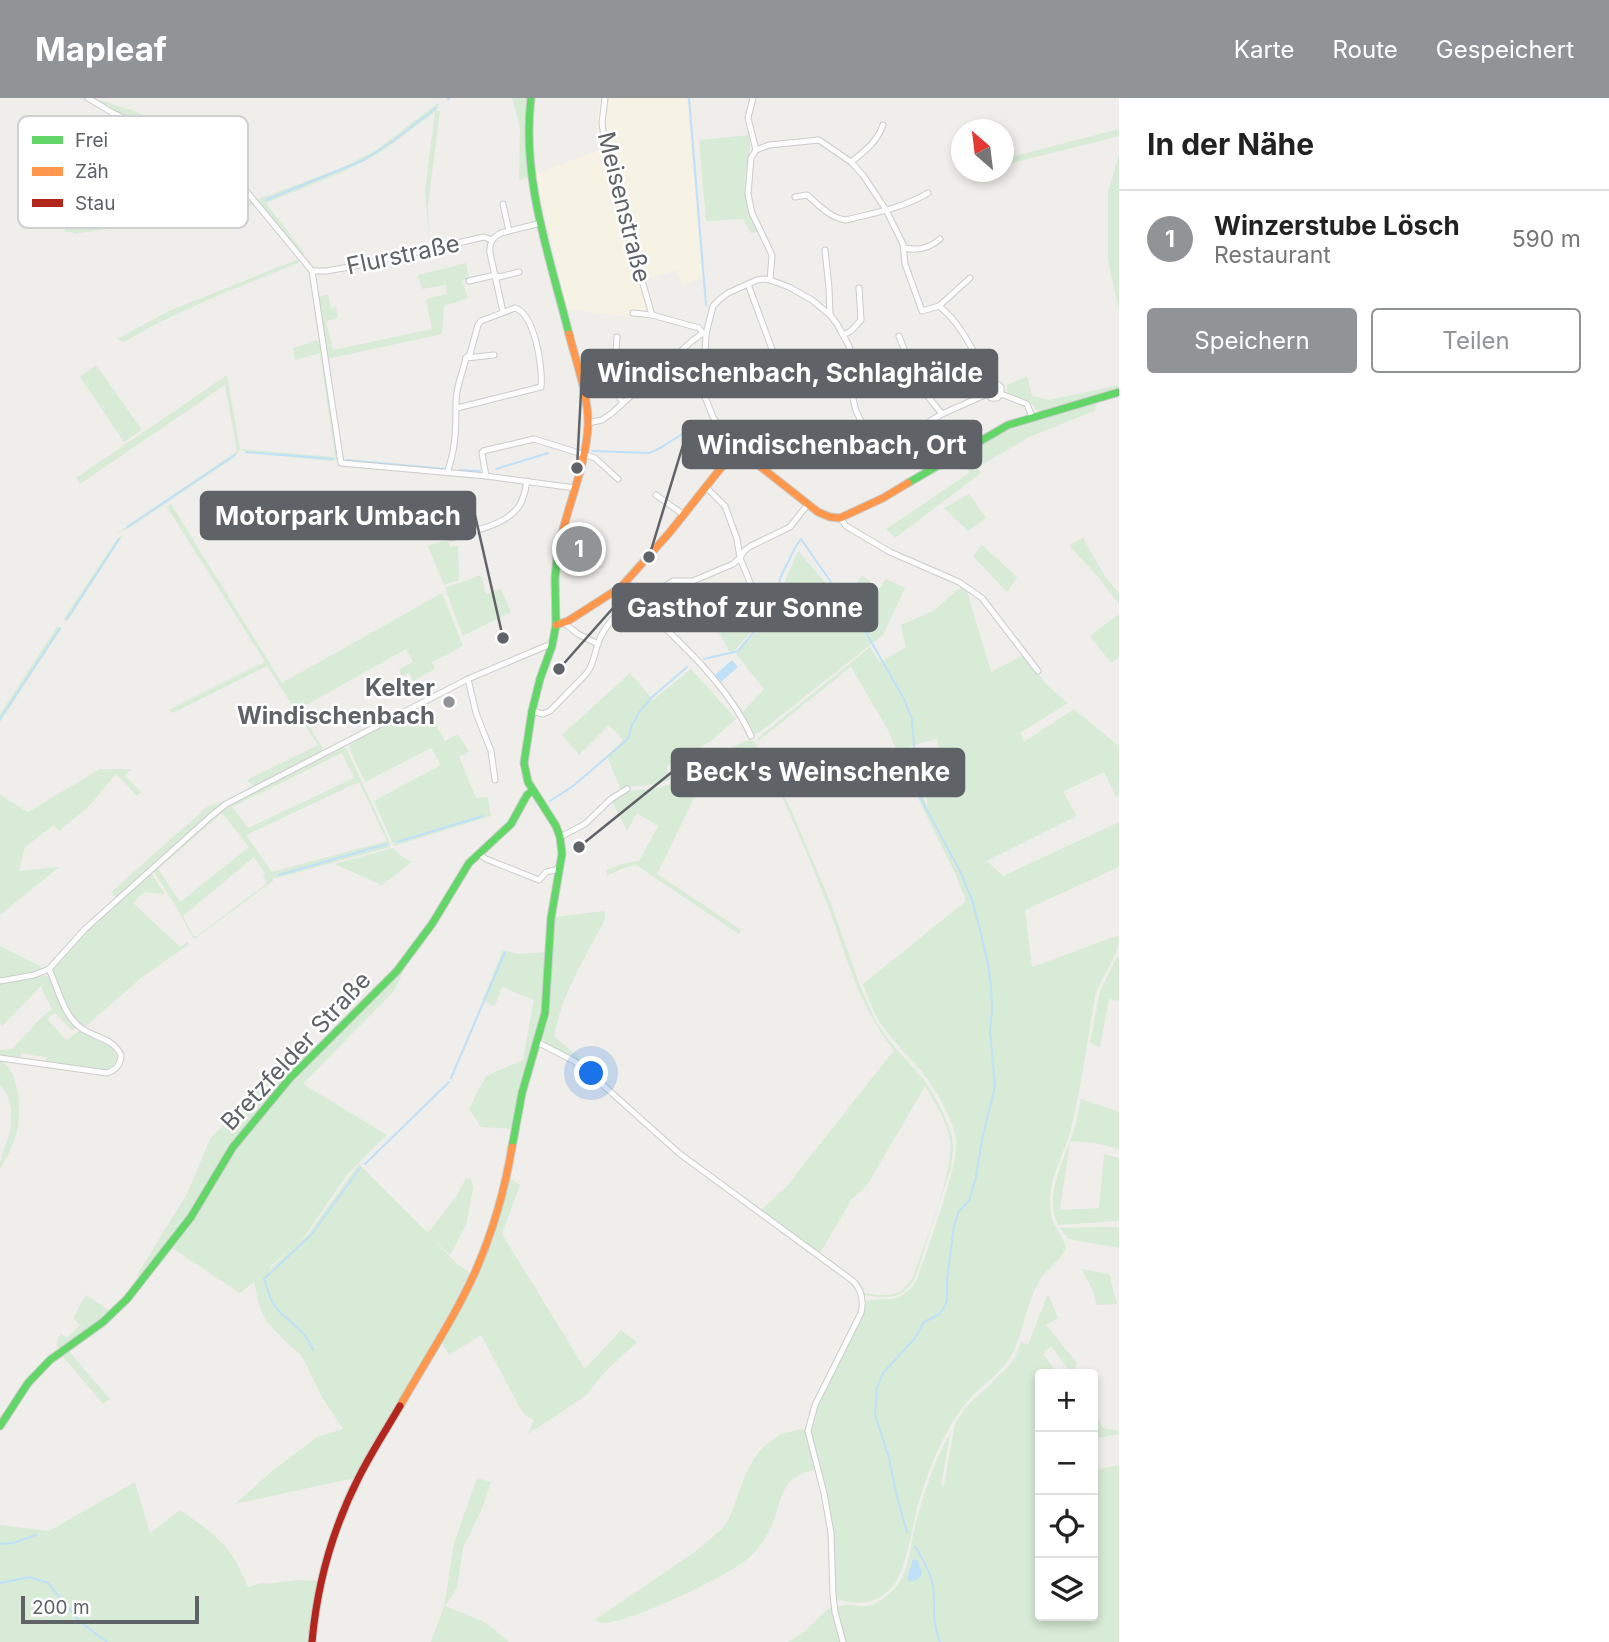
<!DOCTYPE html>
<html lang="de">
<head>
<meta charset="utf-8">
<style>
	:root { --surface:#fff; --page:#f2f2f2; --text:#222; --muted:#767676; --line:#e0e0e0; --accent:#919496 }
	body { margin:0; font-family:Inter,sans-serif; background:var(--page); color:var(--text) }
	.controls { position:absolute; right:21px; bottom:21px; display:grid; overflow:hidden; border-radius:7px; box-shadow:0 4px 10px #0003 }
	.controls button { width:63px; height:63px; display:grid; place-items:center; padding:0; border:0; border-bottom:2px solid var(--line); background:var(--surface); color:var(--text); font:35px sans-serif }
	.compass { position:absolute; left:951px; top:21px; width:63px; height:63px; border-radius:50%; background:var(--surface); box-shadow:0 4px 10px #0003; rotate:332deg }
	.scale { position:absolute; left:21px; bottom:18px; width:178px; box-sizing:border-box; padding-left:7px; border:4px solid #5f6368; border-top:0; font-size:19px; line-height:24px; white-space:nowrap; color:#5f6368; -webkit-text-stroke:5px #fff; paint-order:stroke }
	.you { position:absolute; left:592px; top:976px; width:24px; height:24px; margin:-18px; border:5px solid #fff; border-radius:50%; background:#1a73e8; box-shadow:0 0 0 10px #1a73e833 }
	.badge { display:grid; place-items:center; width:46px; height:46px; border-radius:50%; background:var(--accent); color:#fff; font-size:23px; font-weight:700 }
	.pin { position:absolute; translate:-50% -50%; border:4px solid #fff; box-shadow:0 2px 7px #0006 }
	.list { margin:0; padding:0; list-style:none }
	h2 { display:flex; justify-content:space-between; align-items:center; height:91px; margin:0; padding:0 28px; font-size:30px }
	h2 small { font-size:23px; font-weight:400; color:var(--muted) }
	.list li { display:grid; grid-template-columns:46px 1fr auto; gap:21px; align-items:center; box-sizing:border-box; height:98px; padding:0 28px; border-top:2px solid var(--line) }
	.list b { display:block; font-size:26px; white-space:nowrap }
	.list p { margin:0; font-size:23px; white-space:nowrap; color:var(--muted) }
	.list em { font-size:23px; font-style:normal; color:var(--muted) }
	.actions { display:flex; gap:14px; padding:21px 28px }
	.actions a { flex:1; padding:16px 0; border:2px solid var(--accent); border-radius:7px; text-align:center; font-size:24px; color:var(--accent) }
	.actions .main { background:var(--accent); color:#fff }
	.icon { flex:none; width:38px; height:38px; fill:none; stroke:currentColor; stroke-width:2; stroke-linecap:round; stroke-linejoin:round }
	.map { position:relative; flex:none; width:1119px; height:1544px; overflow:hidden }
	header { display:flex; align-items:center; gap:42px; box-sizing:border-box; height:98px; padding:0 35px; background:var(--accent); color:#fff }
	header strong { font-size:33px }
	nav { display:flex; gap:38px; margin-inline-start:auto; font-size:24px }
	main { display:flex }
	aside { flex:1; background:var(--surface) }
	.map>svg:first-child { display:block }
	.commercial { fill:#f7f3e4 }
	.green { fill:#d8ebd6; fill-rule:evenodd }
	.water { fill:#bfe0f9 }
	.lines { fill:none; stroke-linecap:round; stroke-linejoin:round }
	.stream { stroke:#bfe0f9; stroke-width:2 }
	.street-casing { stroke:#cbcccc; stroke-width:7 }
	.fast-casing { stroke:#cacacb; stroke-width:9 }
	.slow-casing { stroke:#cacacb; stroke-width:9 }
	.jam-casing { stroke:#cacacb; stroke-width:9 }
	.street { stroke:#fdfcfc; stroke-width:5 }
	.fast { stroke:#63d668; stroke-width:7 }
	.slow { stroke:#ff974d; stroke-width:7 }
	.jam { stroke:#b3261e; stroke-width:7 }
	.poi-dot { fill:#919496; stroke:#fff; stroke-width:2.5 }
	.labels { text-anchor:middle; stroke-width:5; stroke-linejoin:round; paint-order:stroke }
	.street-label { font-size:24px; fill:#5f6368; stroke:#fff }
	.poi-label { font-size:24px; font-weight:bold; fill:#5f6368; stroke:#fff; text-anchor:end }
	.key { fill:#fff; stroke:#cfd0d2; stroke-width:2 }
	.key-label { font-size:19px; fill:#5f6368 }
	.leader { fill:none; stroke:#5f6368; stroke-width:2.5 }
	.callout-dot { fill:#5f6368; stroke:#fff; stroke-width:2.5 }
	.callout { fill:#5f6368; stroke:#5f6368; stroke-width:2.5 }
	.callout-label { font-size:26px; text-anchor:middle; font-weight:bold; fill:#fff }
</style>
</head>
<body>
<header>
<strong>Mapleaf</strong>
<nav><a>Karte</a><a>Route</a><a>Gespeichert</a></nav>
</header>
<main>
<div class="map">
<svg width="1119" height="1544" viewBox="0 0 1119 1544">
	<rect width="100%" height="100%" fill="#efeeea"/>
	<path class="commercial" d="M601 0H687L702 180 682 186 677 172 645 181 657 222 567 211 536 76 599 52 597 20Z"/>
	<g class="green">
		<path d="M512 0H527L525 50 528 79 519 82 520 29Z"/>
		<path d="M100 2 134 13 197 42V47L213 56 217 66 95 4Z"/>
		<path d="M438 5 439 8 436 13H440L428 107 429 137 425 93 435 14 381 54 345 73 266 105 305 156 301 157 256 102 344 69 378 51Z"/>
		<path d="M1119 31V38L1004 67V61Z"/>
		<path d="M148 34 215 67 238 85 256 107 74 136 73 134H65L64 127 68 119 142 35ZM152 44 222 80 238 98 71 126 139 45Z"/>
		<path d="M749 37C752 52 748 60 746 75 742 96 749 115 758 134L751 135 743 121 706 123 699 42Z"/>
		<path d="M1119 56V213L1108 162V95Z"/>
		<path d="M299 161 298 165C239 189 179 211 124 244L117 241 169 213Z"/>
		<path d="M466 165 469 181 462 183 468 200 444 208 442 236 327 261 318 199 328 196 331 210 336 209 338 220 326 223 333 252 432 231 426 201 447 196 446 187 422 191 418 177Z"/>
		<path d="M317 242 322 248 338 359 336 362 332 363 248 355 240 351 235 359 128 431 116 436 237 353 225 287 80 386 76 380 227 277 240 351 335 359 320 255 295 262 293 250Z"/>
		<path d="M96 267 142 332 124 344 80 279Z"/>
		<path d="M1027 278 1032 298 1049 302 1119 287V292L1040 313 1036 312 1030 303 1007 295V287Z"/>
		<path d="M1098 303 1094 313 1029 339 977 370 981 375 895 440 886 431 969 375 961 359C976 349 992 339 1009 332 1038 320 1068 312 1098 303Z"/>
		<path d="M969 396 986 420 968 433 944 410Z"/>
		<path d="M171 406 282 585 442 495 463 548 432 564 435 571 413 583 409 575 402 578 399 571 413 564 406 551 299 611 323 651 319 656 256 688 252 687 247 682 318 647 267 568 173 615 169 612 265 564 167 409Z"/>
		<path d="M124 436 66 525 64 520 118 440Z"/>
		<path d="M1083 440 1106 480 1119 495V506L1099 480 1069 447Z"/>
		<path d="M447 441 450 449 458 447 459 482 444 487 428 448Z"/>
		<path d="M982 447 1017 479 1007 494 973 458Z"/>
		<path d="M798 453 843 505 862 477 879 491 886 481 905 490 883 537 761 633 755 636 751 634 742 615 764 591 736 556 770 519Z"/>
		<path d="M481 477 486 496 501 491 511 514 463 538 445 490Z"/>
		<path d="M961 490 967 493 991 574 1023 557 1047 587 1068 605 1020 635 1024 644 1074 611 1119 648V697L1116 699 1104 674 1063 694 1077 718 987 763 1003 778 1119 724V769L1025 812 1032 869 1119 837C1119 861 1102 875 1095 898 1088 940 1082 984 1072 1026 1066 1054 1048 1080 1050 1109 1050 1125 1061 1135 1066 1149 1062 1162 1047 1170 1040 1182 1025 1206 1024 1237 1009 1261 1000 1275 987 1284 975 1295 961 1309 951 1326 942 1343 933 1362 925 1383 919 1403 913 1424 906 1474 892 1489 879 1503 867 1506 849 1504 843 1503 839 1503 835 1499L832 1434 810 1335 816 1307 864 1214 867 1203C893 1198 898 1208 917 1182 927 1153 937 1125 946 1095 951 1078 957 1061 956 1042 954 1023 938 995 926 979 912 961 894 945 881 926 873 913 868 900 863 886L966 803 955 775 905 674 888 632 851 569 757 644 758 640 870 549 880 564 906 549 901 527 935 512 957 492ZM937 641 940 655 952 678 949 687 927 692V708L919 686 910 648Z"/>
		<path d="M751 496 766 518 731 556 713 524 733 503Z"/>
		<path d="M1119 516V559L1111 565 1090 538Z"/>
		<path d="M57 529 62 530 0 624V616Z"/>
		<path d="M691 571 736 621 711 643 666 669 671 681 659 686 630 689 621 692 607 658 623 642 609 627 579 657 562 637 630 575 653 602Z"/>
		<path d="M424 606 445 643 458 636 469 654 459 659 476 700 488 699 491 718 394 748 374 703 441 667 431 650 365 684 349 650 351 645Z"/>
		<path d="M750 642 754 643 789 707 830 803 860 888 876 924 886 939 925 983 941 1010 952 1038 953 1051 951 1069 915 1180C900 1203 889 1200 864 1197L863 1195C887 1198 899 1201 913 1179 924 1147 954 1074 950 1043 947 1023 935 1005 925 988L868 1086 852 1101 819 1157 760 1113 787 1088 894 952C860 912 847 859 829 811 813 768 795 727 776 686L700 688 657 776 741 832 739 836 636 767 623 770 607 778 606 772 622 766 639 763 658 728 637 715 627 733 612 703 627 693 658 690 670 686 714 658 745 643Z"/>
		<path d="M343 649 346 650 391 747 390 749 277 780 275 779 273 780V783L196 840H193L175 807 154 774V772L212 720 229 707ZM342 655 354 680 248 730 232 709ZM359 684 387 743 272 774 246 737ZM222 715 249 749 180 804 158 771ZM254 759 265 775 263 779 267 785 196 839 193 837 183 818Z"/>
		<path d="M100 671H131L125 678 141 694 137 698 116 676 90 707 59 733 54 727 25 749 19 773 59 769 0 817V697L28 714Z"/>
		<path d="M249 690 248 692 226 704 116 800 111 794 207 709 228 701Z"/>
		<path d="M393 750 401 758 412 764 382 787 334 766Z"/>
		<path d="M151 775 165 796 144 794 133 805 180 849 188 844V847L142 879 85 929 71 916 65 905 54 879 53 872 55 867 87 832Z"/>
		<path d="M605 813V822C585 859 562 896 554 938L591 970 638 1016 587 970 549 948 545 944 542 938 548 915 554 819Z"/>
		<path d="M0 848 40 868 41 872 34 875 0 881Z"/>
		<path d="M503 852 518 856 546 854 542 915 519 995 512 1031 481 1029 469 1011 486 978 523 962 534 902 502 889 495 908 482 903Z"/>
		<path d="M413 853 394 893 303 986 387 1037 346 1078 307 1135 294 1149 269 1169 271 1170 308 1136 359 1066 428 1135 456 1099 466 1080 471 1081 473 1091 466 1127 450 1157 432 1140 456 1165 468 1173 470 1177 404 1295 369 1353 374 1354 359 1379 235 1406 271 1374 317 1339 343 1331 320 1296 306 1266 300 1256 288 1246 266 1223 259 1207 254 1184 240 1195 169 1148 143 1180 137 1177 188 1094 210 1041 262 987 304 949 317 953Z"/>
		<path d="M1117 859 1119 860V903L1109 901 1100 949 1090 945 1100 893Z"/>
		<path d="M36 878H47L50 880 77 929 72 932 55 915 47 921 66 942 81 932C95 941 118 945 118 965L111 971 105 972 46 964V959L21 955 20 960 0 958V952L12 951 43 918 52 911 41 888 2 928 0 924V885Z"/>
		<path d="M0 962C19 971 21 1011 18 1029 15 1044 8 1058 0 1071 0 1056 5 1051 9 1037 13 1023 13 998 0 988Z"/>
		<path d="M1081 1001 1119 1014V1051L1095 1045 1070 1043 1060 1112 1099 1110 1104 1056 1119 1060V1123L1058 1127C1043 1094 1066 1060 1075 1029 1078 1020 1079 1010 1081 1001Z"/>
		<path d="M507 1078 520 1087 502 1136 585 1271 621 1232 637 1244 603 1276 585 1298 528 1336 534 1322 526 1318 519 1308 481 1237 449 1257 439 1240 475 1174Z"/>
		<path d="M1119 1129V1150L1068 1141 1060 1130Z"/>
		<path d="M1082 1171 1109 1176 1117 1206 1097 1207 1093 1193Z"/>
		<path d="M1048 1196 1058 1220 1046 1227 1077 1265 1072 1276 1051 1248 1043 1256 1058 1276H1040V1518H1093V1372L1119 1367V1544H845L836 1510C845 1503 856 1510 867 1508 878 1506 887 1498 895 1490 909 1475 910 1448 915 1428 923 1398 934 1363 950 1336L941 1387 944 1388 955 1326 966 1309 1007 1270 1015 1260 1021 1244 1028 1247Z"/>
		<path d="M86 1197 113 1215 66 1250 110 1301 103 1306 59 1254C55 1246 56 1243 61 1236L67 1240 80 1227 73 1220Z"/>
		<path d="M1093 1311 1103 1330 1118 1332 1119 1336 1093 1341Z"/>
		<path d="M802 1331 808 1333 818 1371C810 1373 800 1375 793 1381 780 1392 779 1410 773 1425 768 1436 761 1448 752 1457 734 1476 633 1523 605 1525 601 1525 599 1524 595 1522L696 1453 722 1431 729 1421 745 1378 753 1362 762 1350 781 1336Z"/>
		<path d="M477 1380 491 1384 481 1413 463 1450 457 1490 445 1508 482 1523 494 1531 509 1544H431L444 1509 454 1445Z"/>
		<path d="M135 1384 150 1435 180 1412C200 1426 222 1440 235 1462 240 1471 244 1480 248 1489L261 1485 266 1486 299 1482 322 1483 312 1544H0V1427L49 1433Z"/>
		<path d="M829 1510 832 1511 841 1544H788L803 1535Z"/>
	</g>
	<g class="water">
		<path d="M732 562 738 569 721 584 715 577Z"/>
		<path d="M913 1461H915L918 1463 922 1475C920 1481 916 1483 910 1483L907 1481Z"/>
	</g>
	<g class="lines">
		<g class="stream">
			<path d="M689 0 706 207"/>
			<path d="M448 1 449 0"/>
			<path d="M266 102 364 62 393 43 436 10"/>
			<path d="M76 130 248 104"/>
			<path d="M593 353 649 355 660 350 700 325"/>
			<path d="M246 354 333 361"/>
			<path d="M346 362 446 371"/>
			<path d="M496 371 548 355"/>
			<path d="M460 372 480 373"/>
			<path d="M127 429 235 357"/>
			<path d="M67 521 119 441"/>
			<path d="M704 561 738 553 769 516 778 499 780 480 796 448 801 441 865 533 904 601 912 621 917 686 920 699 961 775 972 802 980 831 988 866 991 889 992 912 990 933 995 988 982 1042 976 1079 969 1103 959 1113 954 1128 947 1181V1202L944 1210 938 1217 924 1224 915 1240 883 1275 877 1290 875 1317 889 1360 896 1395 907 1434"/>
			<path d="M0 621 60 530"/>
			<path d="M550 703 573 688 628 641 632 627 640 613 651 600 687 569"/>
			<path d="M397 744 483 718"/>
			<path d="M279 777 387 746"/>
			<path d="M451 980 505 854"/>
			<path d="M365 1066 449 984"/>
			<path d="M313 1252C305 1232 293 1227 279 1213 270 1204 268 1192 264 1181L311 1137 360 1070"/>
			<path d="M0 1446 13 1445 36 1437"/>
			<path d="M915 1448C921 1459 929 1471 932 1483 937 1505 930 1520 940 1544"/>
			<path d="M0 1485 30 1479 48 1485 79 1523 107 1544"/>
		</g>
		<defs>
			<g id="street">
				<path d="M88 0 113 15 217 66 238 83 312 173 341 365 486 378 575 390"/>
				<path d="M605 0 602 25 607 61 652 217 699 230 703 235 706 236"/>
				<path d="M753 0 748 20 756 52 751 60 748 96 752 115 772 157 770 182"/>
				<path d="M756 52 769 47 819 42 851 64 863 77 886 112 903 146 905 166 922 213 939 208C962 226 974 255 988 281L990 285 986 290 987 296 991 300H997L1001 296V289L996 285H990"/>
				<path d="M851 64C865 53 877 44 883 27"/>
				<path d="M795 99 807 97C819 107 830 120 846 122 874 115 903 110 928 95"/>
				<path d="M503 106 509 133"/>
				<path d="M904 150C918 153 930 150 940 141"/>
				<path d="M825 152 829 190 830 217"/>
				<path d="M312 173H327L365 166 484 139 492 142"/>
				<path d="M469 183 495 177 499 179 519 174"/>
				<path d="M748 186 776 262"/>
				<path d="M939 208 970 180"/>
				<path d="M503 214 490 155C489 145 492 140 501 135L541 125"/>
				<path d="M633 215 652 217"/>
				<path d="M843 237 851 233 861 222 859 190"/>
				<path d="M899 238 917 285 942 316"/>
				<path d="M617 239C616 260 610 288 623 305"/>
				<path d="M466 260 494 257"/>
				<path d="M1001 296 1027 306 1032 319"/>
				<path d="M588 325 602 322 612 315 692 243 703 235"/>
				<path d="M737 358 735 353 713 319 703 294 706 236 713 208 719 202 728 195 757 182 764 181 770 182 789 189 812 202 830 217 837 226 849 248 852 260 853 301 856 313 867 335 873 342 889 344 900 341 942 316 987 296"/>
				<path d="M447 375C456 351 456 329 456 303 456 290 463 273 466 260L470 256 478 227 481 223 515 210C535 216 543 270 541 289L457 310"/>
				<path d="M486 378 482 355 483 353 534 341 595 360 618 381"/>
				<path d="M706 389 725 408 737 441 740 460 754 494"/>
				<path d="M656 397 684 417"/>
				<path d="M840 420 846 428 890 454 959 484 982 500 1038 573"/>
				<path d="M451 440C474 432 508 428 521 405 524 398 526 391 527 383"/>
				<path d="M621 489C666 531 726 582 751 638"/>
				<path d="M638 505 673 483H693L733 466 740 460 744 453 751 448 790 429 808 406"/>
				<path d="M564 525 578 536 598 546"/>
				<path d="M468 581 476 615 491 653 495 682"/>
				<path d="M532 613 543 616 550 613 586 576C594 567 594 556 598 545 605 526 619 514 633 500"/>
				<path d="M560 739 585 726 611 701 627 691"/>
				<path d="M479 756 486 761 539 782 546 774 560 771"/>
				<path d="M0 883 34 877 49 871 85 831 210 719 226 706 468 581 546 548H552"/>
				<path d="M537 944 574 963 585 971 680 1056 853 1183C862 1192 864 1202 861 1215L815 1307 808 1333 824 1395 831 1435 833 1497 835 1514 843 1544"/>
				<path d="M0 960 107 975C116 972 121 967 121 957 113 940 95 940 81 930 63 917 58 890 49 871"/>
			</g>
			<g id="fast">
				<path d="M531 0C521 80 550 160 569 236"/>
				<path d="M908 385 1008 327 1119 294"/>
				<path d="M512 1049 522 995 545 915 551 820 562 756 560 739 556 728 528 684 524 665 532 613 540 581 552 548 556 527 555 480 557 459"/>
				<path d="M0 1328 28 1285 50 1262 103 1224 127 1201 191 1119 233 1049 290 980 397 873 432 826 469 765 511 726 527 697 532 693"/>
			</g>
			<g id="slow">
				<path d="M557 459C564 414 586 372 588 327 589 300 576 263 569 236"/>
				<path d="M556 527 568 523 621 489 670 434 724 366C733 358 741 358 752 362L818 414 830 419 840 420 883 400 908 385"/>
				<path d="M400 1308C425 1264 455 1219 476 1172 493 1133 505 1091 512 1049"/>
			</g>
			<path id="jam" d="M312 1544C317 1487 333 1430 359 1379 371 1355 386 1332 400 1308"/>
		</defs>
		<use href="#street" class="street-casing"/>
		<use href="#fast" class="fast-casing"/>
		<use href="#slow" class="slow-casing"/>
		<use href="#jam" class="jam-casing"/>
		<use href="#street" class="street"/>
		<use href="#fast" class="fast"/>
		<use href="#slow" class="slow"/>
		<use href="#jam" class="jam"/>
	</g>
	<circle class="poi-dot" cx="449" cy="604" r="7"/>
	<g class="labels">
		<g class="street-label">
			<text transform="translate(624 109) rotate(76)" y="8">Meisenstraße</text>
			<text transform="translate(403 157) rotate(-12)" y="8">Flurstraße</text>
			<text transform="translate(296 953) rotate(-47)" y="8">Bretzfelder Straße</text>
		</g>
		<g class="poi-label">
			<text x="435" y="598">Kelter<tspan x="435" dy="28">Windischenbach</tspan></text>
		</g>
	</g>
	<rect x="18" y="18" width="230" height="112" rx="10" class="key"/>
	<rect x="32" y="38" width="31" height="8" fill="#63d668"/>
	<rect x="32" y="69" width="31" height="9" fill="#ff974d"/>
	<rect x="32" y="101" width="31" height="8" fill="#b3261e"/>
	<g class="key-label">
		<text x="75" y="49">Frei</text>
		<text x="75" y="80">Zäh</text>
		<text x="75" y="112">Stau</text>
	</g>
	<path class="leader" d="M577 370L582 275M649 459L683 347M503 540L475 417M559 571L613 510M579 749L672 674"/>
	<g class="callout-dot">
		<circle cx="577" cy="370" r="7"/>
		<circle cx="649" cy="459" r="7"/>
		<circle cx="503" cy="540" r="7"/>
		<circle cx="559" cy="571" r="7"/>
		<circle cx="579" cy="749" r="7"/>
	</g>
	<g class="callout">
		<rect x="582" y="252" width="415" height="47" rx="7"/>
		<rect x="683" y="323" width="298" height="47" rx="7"/>
		<rect x="201" y="394" width="274" height="47" rx="7"/>
		<rect x="613" y="486" width="264" height="47" rx="7"/>
		<rect x="672" y="651" width="292" height="47" rx="7"/>
	</g>
	<g class="callout-label">
		<text x="790" y="284">Windischenbach, Schlaghälde</text>
		<text x="832" y="356">Windischenbach, Ort</text>
		<text x="338" y="427">Motorpark Umbach</text>
		<text x="745" y="519">Gasthof zur Sonne</text>
		<text x="818" y="683">Beck's Weinschenke</text>
	</g>
</svg>
<div class="controls">
<button>+</button>
<button>−</button>
<button><svg class="icon" aria-label="locate" viewBox="0 0 24 24"><circle cx="12" cy="12" r="6"/><path d="M12 2v4M12 18v4M2 12h4M18 12h4"/></svg></button>
<button><svg class="icon" aria-label="layers" viewBox="0 0 24 24"><path d="M12 4l9 5-9 5-9-5zM3 14l9 5 9-5"/></svg></button>
</div>
<svg class="compass" viewBox="-18 -18 36 36"><path d="M0-13l5 13h-10z" fill="#e53935"/><path d="M0 13l5-13h-10z" fill="#767676"/></svg>
<div class="scale">200 m</div>
<div class="you"></div>
<div class="pin badge" style="left:579px;top:451px">1</div>
</div>
<aside>
<h2>In der Nähe<small></small></h2>
<ul class="list">
<li><span class="badge">1</span><div><b>Winzerstube Lösch</b><p>Restaurant</p></div><em>590 m</em></li>
</ul>
<div class="actions"><a class="main">Speichern</a><a>Teilen</a></div>
</aside>
</main>
</body>
</html>
